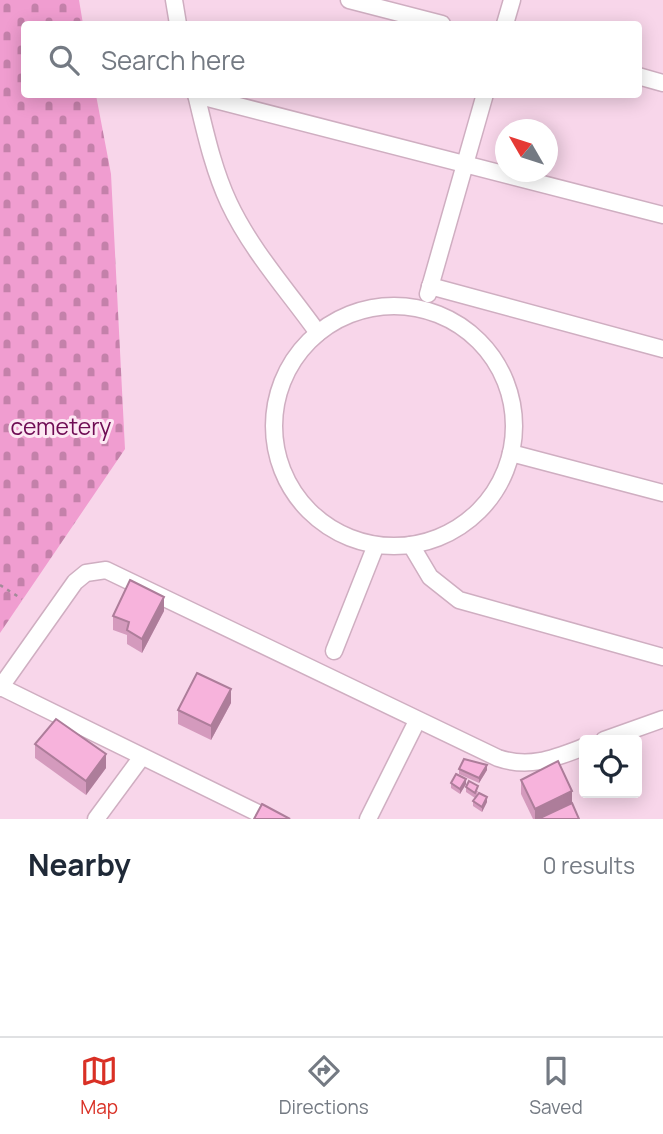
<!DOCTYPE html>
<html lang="en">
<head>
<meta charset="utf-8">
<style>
	:root { --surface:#fff; --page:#f6f6f7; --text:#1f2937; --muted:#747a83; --line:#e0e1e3; --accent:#d93025 }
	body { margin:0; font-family:Manrope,sans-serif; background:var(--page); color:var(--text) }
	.controls { position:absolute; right:21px; bottom:21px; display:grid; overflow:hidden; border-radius:7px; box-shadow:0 4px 18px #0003 }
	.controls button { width:63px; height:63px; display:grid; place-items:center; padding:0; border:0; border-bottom:2px solid var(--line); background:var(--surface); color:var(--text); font:35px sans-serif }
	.compass { position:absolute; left:495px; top:119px; width:63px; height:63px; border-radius:50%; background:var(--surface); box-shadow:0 4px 18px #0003; rotate:309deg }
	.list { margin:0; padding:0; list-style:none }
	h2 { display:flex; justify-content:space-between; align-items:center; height:91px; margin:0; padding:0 28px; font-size:30px }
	h2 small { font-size:23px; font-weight:400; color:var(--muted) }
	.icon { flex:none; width:38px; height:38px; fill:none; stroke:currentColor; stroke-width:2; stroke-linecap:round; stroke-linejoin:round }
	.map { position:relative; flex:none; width:663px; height:819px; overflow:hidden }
	.search { position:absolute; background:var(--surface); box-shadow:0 4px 18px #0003; left:21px; right:21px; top:21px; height:77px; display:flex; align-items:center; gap:18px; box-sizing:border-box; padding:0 24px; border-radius:7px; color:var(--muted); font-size:26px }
	.sheet { height:217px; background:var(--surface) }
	nav { display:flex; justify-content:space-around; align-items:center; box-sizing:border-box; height:98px; border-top:2px solid var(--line); background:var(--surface); font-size:19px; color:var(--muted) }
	nav a { display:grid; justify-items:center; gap:4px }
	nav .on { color:var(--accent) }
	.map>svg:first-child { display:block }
	.cemetery { fill:url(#cemetery-stones) }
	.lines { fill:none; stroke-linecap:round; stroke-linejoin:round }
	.minor-casing { stroke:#cfaec1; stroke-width:19 }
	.path { stroke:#a38b99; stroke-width:2.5; stroke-dasharray:3.5 5; stroke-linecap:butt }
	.minor { stroke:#fff; stroke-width:16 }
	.wall { fill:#d49abd }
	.shaded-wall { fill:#ad7d9a }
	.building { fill:#f7b3dc; stroke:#ad7d9a; stroke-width:2 }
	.labels { text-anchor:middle; stroke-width:6; stroke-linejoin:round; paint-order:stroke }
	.park-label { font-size:23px; fill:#6f0c54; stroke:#fde8f3 }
</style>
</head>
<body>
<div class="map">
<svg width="663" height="819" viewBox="0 0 663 819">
	<defs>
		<pattern id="cemetery-stones" width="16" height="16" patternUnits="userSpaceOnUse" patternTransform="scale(1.75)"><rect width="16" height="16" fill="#f09dd0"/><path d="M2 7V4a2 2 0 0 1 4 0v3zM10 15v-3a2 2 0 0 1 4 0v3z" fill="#c481aa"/></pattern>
	</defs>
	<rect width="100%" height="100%" fill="#f8d6ea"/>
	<path class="cemetery" d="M0 0H79L83 24H24V94L96 95 111 174 125 449 0 633Z"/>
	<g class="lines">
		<defs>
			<g id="minor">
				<path d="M174 0 178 24"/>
				<path d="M349 0 442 24"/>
				<path d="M505 24 512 0"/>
				<path d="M638 76 663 83"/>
				<path d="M196 94C205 131 213 169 229 203 251 250 288 291 318 333"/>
				<path d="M196 95 663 215"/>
				<path d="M430 286 663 349"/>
				<path d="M428 294 485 94"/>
				<circle cx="394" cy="426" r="120"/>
				<path d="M511 453 663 493"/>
				<path d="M411 545 430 577 459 600 663 657"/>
				<path d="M334 651 376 545"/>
				<path d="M1 687 270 819"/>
				<path d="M0 688 75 582 86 573 106 570 498 758C530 769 555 758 584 747"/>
				<path d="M604 740 663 719"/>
				<path d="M96 819 141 758"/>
				<path d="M368 819 417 721"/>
			</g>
		</defs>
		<use href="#minor" class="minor-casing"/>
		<path class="path" d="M0 585 22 599"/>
		<use href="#minor" class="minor"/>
	</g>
	<g class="wall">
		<path d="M164 611 142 653 127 644V635L113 630V616Z"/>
		<path d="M231 703 211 740 178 724V710Z"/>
		<path d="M35 744 106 768 86 795 35 758Z"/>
		<path d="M459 769 487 770 479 783 459 774Z"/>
		<path d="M521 780 572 803 579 819H533L521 794Z"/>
		<path d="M451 783 466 784 460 794 451 788Z"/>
		<path d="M466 787 478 791 476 797 487 802 482 812 473 806V801L475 798 466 792Z"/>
	</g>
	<g class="shaded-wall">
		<path d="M164 597V611L142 653V639Z"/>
		<path d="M231 689V703L211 740V726Z"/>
		<path d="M106 754V768L86 795V781Z"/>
		<path d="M487 765V770L479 783V778Z"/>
		<path d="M466 779V784L460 794V789Z"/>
		<path d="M572 791V805L540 818V819H535V809Z"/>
		<path d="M487 797V802L482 812V807Z"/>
	</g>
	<g class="building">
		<path d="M130 580 164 597 142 639 127 630 129 622 113 616Z"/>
		<path d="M197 673 231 689 211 726 178 710Z"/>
		<path d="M56 719 106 754 86 781 35 744Z"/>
		<path d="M464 759 487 765 479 778 459 769Z"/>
		<path d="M558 761 572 791 535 809 521 780Z"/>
		<path d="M456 774 466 779 460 789 451 783Z"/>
		<path d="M469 781 478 786 475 793 466 787Z"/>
		<path d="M479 793 487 797 482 807 473 801Z"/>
		<path d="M572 803 579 819H540V818Z"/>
		<path d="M262 804 290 819H254Z"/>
	</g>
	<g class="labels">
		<g class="park-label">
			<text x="61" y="435">cemetery</text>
		</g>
	</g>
</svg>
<div class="controls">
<button><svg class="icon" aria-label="locate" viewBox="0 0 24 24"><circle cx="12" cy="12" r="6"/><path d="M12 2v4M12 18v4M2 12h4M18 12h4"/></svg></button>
</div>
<svg class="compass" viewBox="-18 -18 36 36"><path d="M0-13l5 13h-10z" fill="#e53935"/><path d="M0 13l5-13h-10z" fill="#747a83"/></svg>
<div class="search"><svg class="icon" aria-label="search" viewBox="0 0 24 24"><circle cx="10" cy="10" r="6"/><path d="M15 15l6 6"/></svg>Search here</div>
</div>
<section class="sheet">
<h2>Nearby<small>0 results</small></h2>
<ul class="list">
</ul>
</section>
<nav>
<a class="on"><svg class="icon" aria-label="map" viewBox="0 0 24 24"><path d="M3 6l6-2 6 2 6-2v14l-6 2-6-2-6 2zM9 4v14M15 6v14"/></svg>Map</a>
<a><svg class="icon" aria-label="directions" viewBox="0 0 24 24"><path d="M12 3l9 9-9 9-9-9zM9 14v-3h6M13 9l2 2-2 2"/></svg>Directions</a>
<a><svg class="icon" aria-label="saved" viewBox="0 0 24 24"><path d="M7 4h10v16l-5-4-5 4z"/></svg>Saved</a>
</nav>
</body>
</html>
